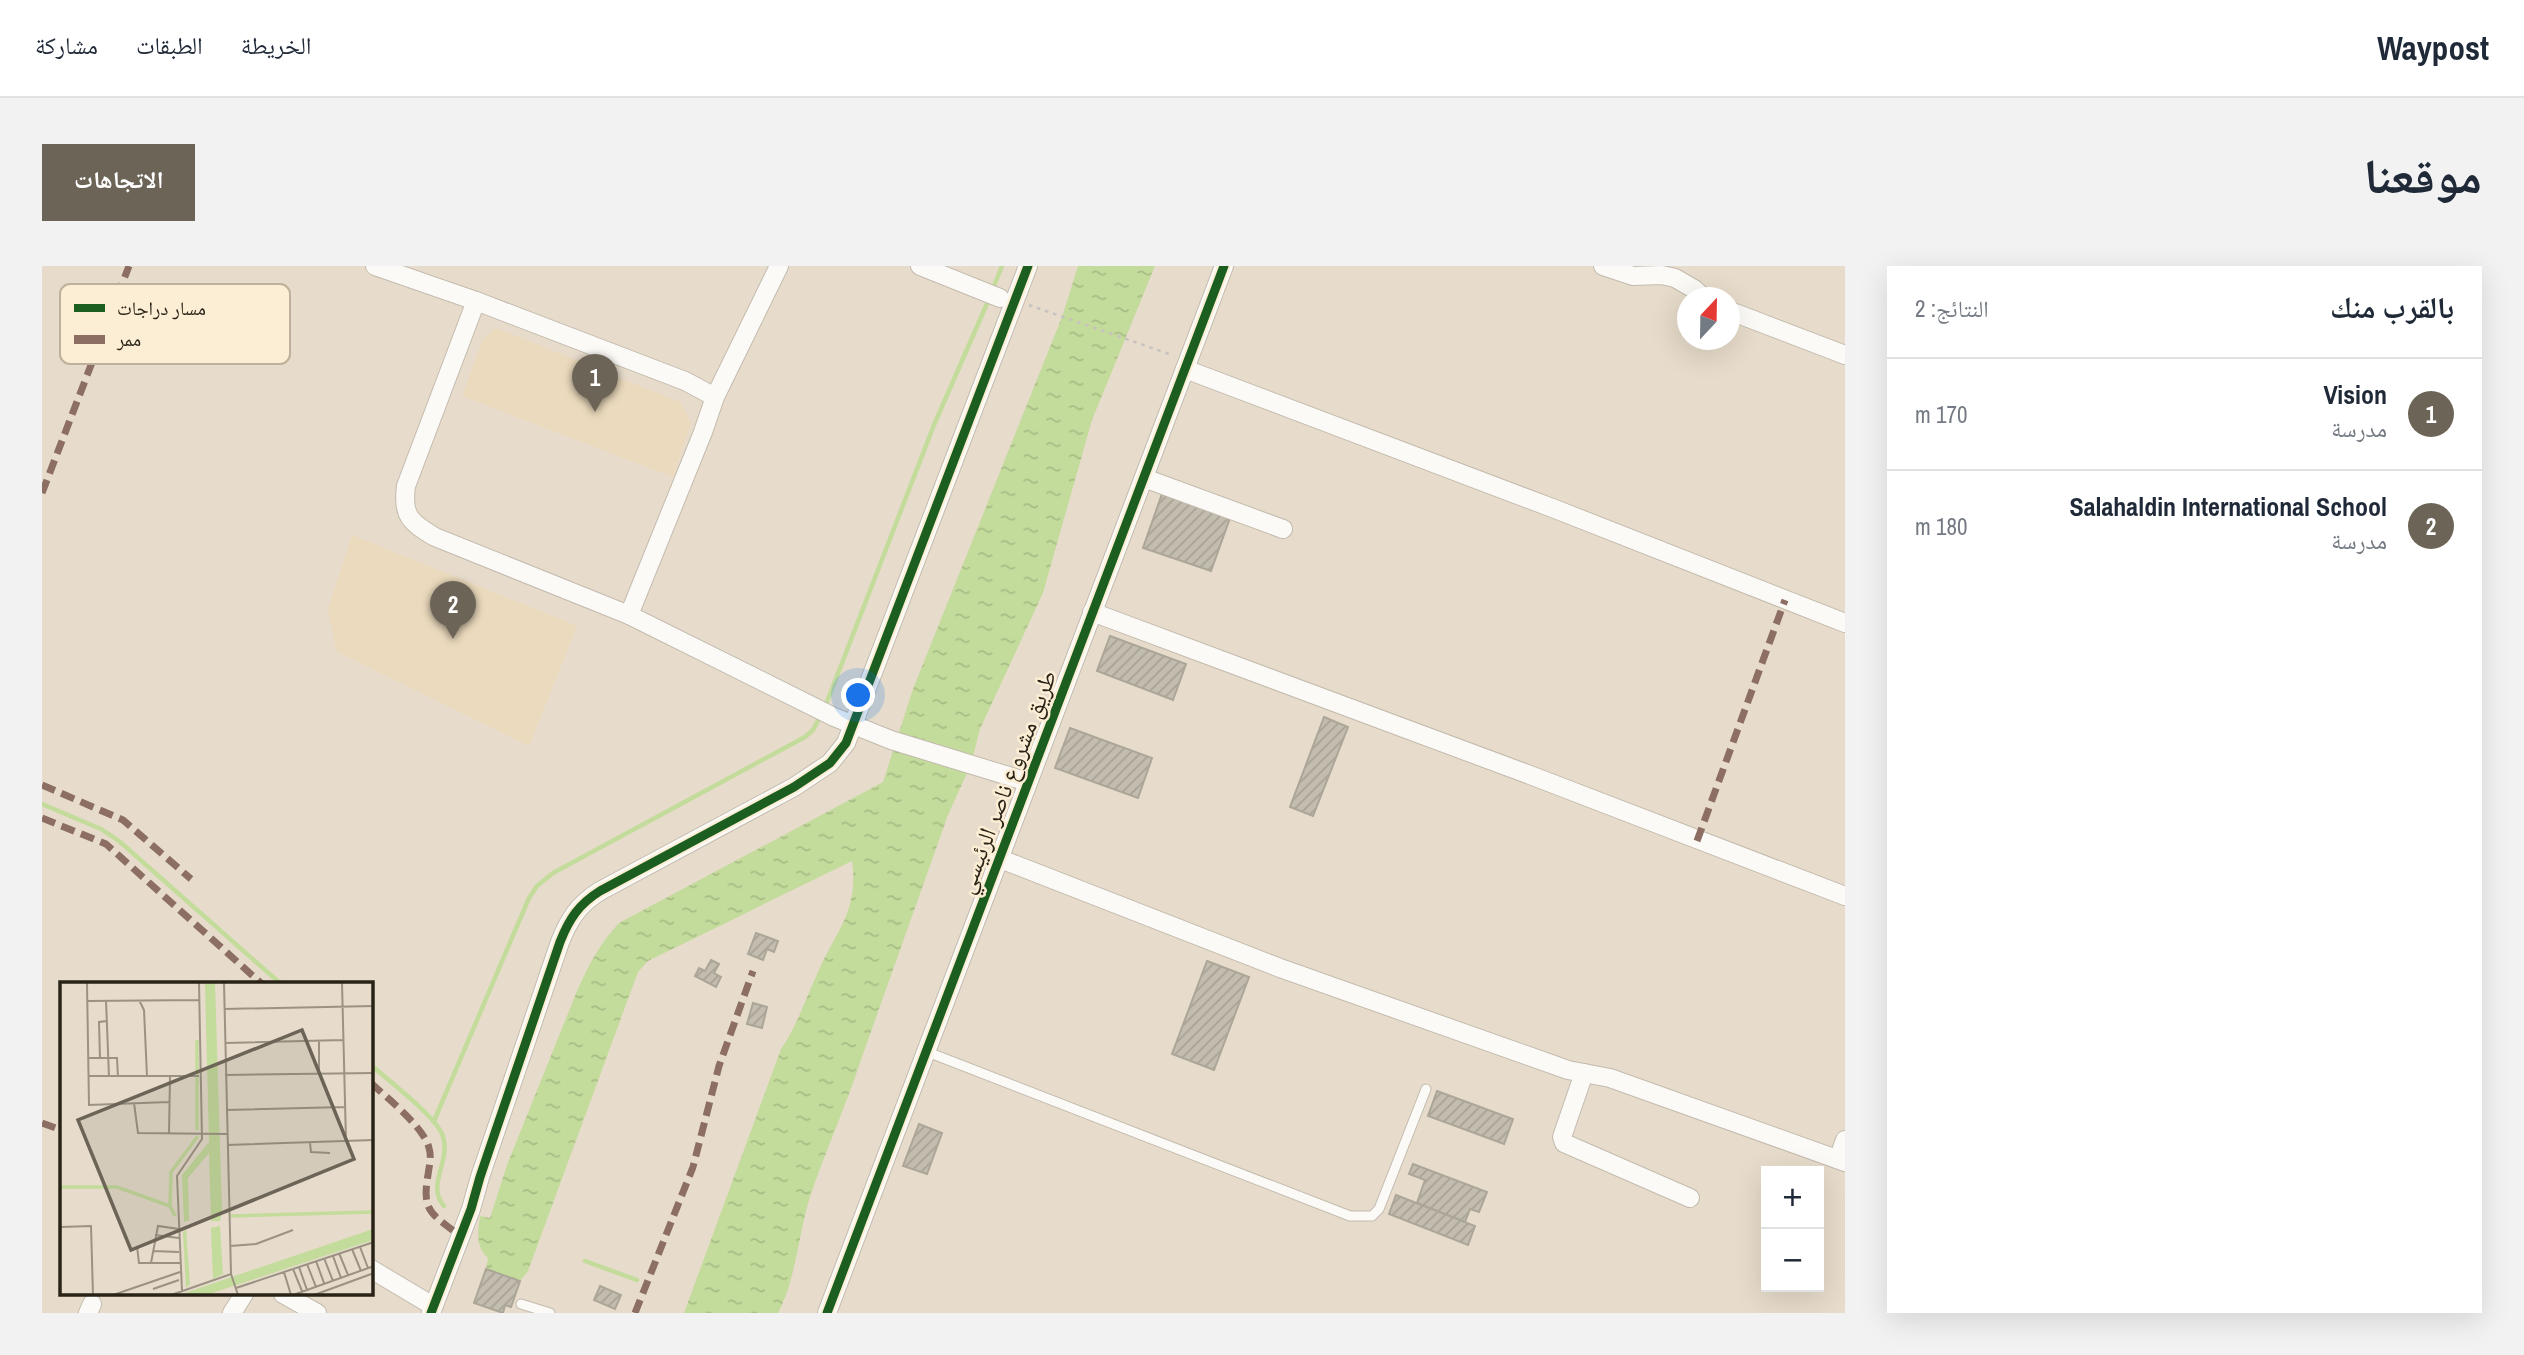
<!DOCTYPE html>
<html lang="ar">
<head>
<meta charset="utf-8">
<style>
	:root { --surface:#fff; --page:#f2f2f3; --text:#1f2937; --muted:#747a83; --line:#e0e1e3; --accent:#6c6456 }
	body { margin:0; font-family:"Archivo Narrow","Noto Naskh Arabic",sans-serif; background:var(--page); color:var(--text); direction:rtl }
	.controls { position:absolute; right:21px; bottom:21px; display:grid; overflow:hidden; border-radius:0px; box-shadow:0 7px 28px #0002 }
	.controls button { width:63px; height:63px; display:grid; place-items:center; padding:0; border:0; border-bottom:2px solid var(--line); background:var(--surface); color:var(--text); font:35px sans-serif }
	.compass { position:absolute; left:1635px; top:21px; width:63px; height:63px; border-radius:50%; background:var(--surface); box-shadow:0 7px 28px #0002; rotate:22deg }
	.you { position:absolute; left:817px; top:430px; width:24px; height:24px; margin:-18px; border:5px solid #fff; border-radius:50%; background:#1a73e8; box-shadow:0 0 0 10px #1a73e833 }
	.badge { display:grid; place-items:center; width:46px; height:46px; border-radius:50%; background:var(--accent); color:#fff; font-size:23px; font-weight:700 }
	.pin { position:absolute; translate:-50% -58px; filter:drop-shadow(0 2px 4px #0008) }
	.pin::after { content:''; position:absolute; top:37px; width:24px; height:21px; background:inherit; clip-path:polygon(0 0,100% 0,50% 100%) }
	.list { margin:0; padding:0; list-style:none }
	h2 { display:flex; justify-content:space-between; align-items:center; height:91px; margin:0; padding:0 28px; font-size:30px }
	h2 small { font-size:23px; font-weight:400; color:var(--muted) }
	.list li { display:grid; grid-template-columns:46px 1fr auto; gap:21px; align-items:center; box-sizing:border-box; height:112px; padding:0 28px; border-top:2px solid var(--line) }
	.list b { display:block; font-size:26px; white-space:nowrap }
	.list p { margin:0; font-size:23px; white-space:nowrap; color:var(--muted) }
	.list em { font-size:23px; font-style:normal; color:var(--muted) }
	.map { position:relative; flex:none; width:1803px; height:1047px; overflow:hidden; direction:ltr; border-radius:0px }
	header { display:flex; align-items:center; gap:42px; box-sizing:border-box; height:98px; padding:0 35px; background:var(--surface); border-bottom:2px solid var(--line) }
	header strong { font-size:33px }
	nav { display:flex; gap:38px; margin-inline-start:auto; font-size:24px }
	.intro { display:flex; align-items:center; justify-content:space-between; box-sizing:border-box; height:168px; padding:0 42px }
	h1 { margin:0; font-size:49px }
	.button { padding:18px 32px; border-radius:0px; background:var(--accent); color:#fff; font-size:24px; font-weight:700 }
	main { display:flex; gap:42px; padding:0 42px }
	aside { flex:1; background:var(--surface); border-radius:0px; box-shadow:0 7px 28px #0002 }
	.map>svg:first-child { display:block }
	.built { fill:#ebdabd }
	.water { fill:url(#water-ripples) }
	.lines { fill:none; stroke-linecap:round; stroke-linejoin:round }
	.stream { stroke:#c3db9b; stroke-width:4.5 }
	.building { fill:url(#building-hatch); stroke:#aba698; stroke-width:2 }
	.lane-casing { stroke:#c4bbae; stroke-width:11 }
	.street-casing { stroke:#c4bbae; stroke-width:20 }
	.path { stroke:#c6c3bd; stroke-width:2.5; stroke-dasharray:3.5 5; stroke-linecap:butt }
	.lane { stroke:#fbfaf7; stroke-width:9 }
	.street { stroke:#fbfaf7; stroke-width:18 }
	.quiet { stroke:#8d6e63; stroke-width:7; stroke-dasharray:14 7; stroke-linecap:butt }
	.cycleway-casing { stroke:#fceed4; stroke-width:13 }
	.cycleway { stroke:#1b5e20; stroke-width:9 }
	.labels { text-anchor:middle; stroke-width:5; stroke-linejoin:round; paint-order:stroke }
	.street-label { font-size:24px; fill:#292317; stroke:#fceed4 }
	.inset-river { fill:none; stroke:#c3db9b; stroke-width:3.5 }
	.inset-road { fill:none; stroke:#9b9283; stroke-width:2 }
	.view { fill:#6c6456; fill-opacity:0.15; stroke:#6c6456; stroke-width:3.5 }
	.inset-edge { fill:none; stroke:#292317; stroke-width:3.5 }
	.key { fill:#fceed4; stroke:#bdb19b; stroke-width:2 }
	.key-label { font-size:19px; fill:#292317 }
</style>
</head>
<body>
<header>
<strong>Waypost</strong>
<nav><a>الخريطة</a><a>الطبقات</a><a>مشاركة</a></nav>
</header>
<div class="intro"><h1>موقعنا</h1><a class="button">الاتجاهات</a></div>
<main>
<aside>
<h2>بالقرب منك<small>النتائج: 2</small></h2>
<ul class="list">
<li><span class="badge">1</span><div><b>Vision</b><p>مدرسة</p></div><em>170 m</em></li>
<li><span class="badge">2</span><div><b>Salahaldin International School</b><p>مدرسة</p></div><em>180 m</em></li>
</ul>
</aside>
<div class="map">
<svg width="1803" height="1047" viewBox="0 0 1803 1047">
	<defs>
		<pattern id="water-ripples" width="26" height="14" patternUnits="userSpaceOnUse" patternTransform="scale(1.75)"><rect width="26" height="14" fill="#c3db9b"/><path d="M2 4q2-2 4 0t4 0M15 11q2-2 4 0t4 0" fill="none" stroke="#a8bc85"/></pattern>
		<pattern id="building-hatch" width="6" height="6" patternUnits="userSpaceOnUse" patternTransform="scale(1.75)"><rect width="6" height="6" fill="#c2bdae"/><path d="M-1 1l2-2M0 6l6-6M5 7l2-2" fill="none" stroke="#a7a295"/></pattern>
	</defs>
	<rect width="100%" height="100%" fill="#e7dccb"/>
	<g class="built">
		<path d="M454 62 638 136 649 157 631 211 420 130 441 73Z"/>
		<path d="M310 269 535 360 487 480 294 385 286 343Z"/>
	</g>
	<path class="water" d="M1036 0H1113L1050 154 1001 327 938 463 929 498 906 549 821 788C805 838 783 885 767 934 756 971 754 1013 736 1047H642L739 783C755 760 764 732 776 706 794 665 817 645 810 595L606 695 596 706 486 1005 478 1015 444 1003 446 992C433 980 436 966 438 950L448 952 465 899 535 725C546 700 558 677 577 657L841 516 871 423 1020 51Z"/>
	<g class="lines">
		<g class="stream">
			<path d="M950 25 960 0"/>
			<path d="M783 441 892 159 947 33"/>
			<path d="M0 538 59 563 77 575 239 718"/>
			<path d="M329 799C346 814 393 850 400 868 411 894 383 918 402 940"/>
			<path d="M392 855 487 632 495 620 511 607 763 471 771 464 779 449"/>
			<path d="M543 995 595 1014"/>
		</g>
	</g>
	<g class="building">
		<path d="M1121 225 1189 249 1169 305 1101 282Z"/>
		<path d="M1068 370 1144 398 1131 434 1055 405Z"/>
		<path d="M1282 451 1306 461 1271 550 1248 541Z"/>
		<path d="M1028 462 1110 492 1096 532 1013 502Z"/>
		<path d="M714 667 736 675 732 686 725 683 721 694 706 688Z"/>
		<path d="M669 694 677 698 672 707 679 711 674 721 653 710 657 702 663 705Z"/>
		<path d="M1165 695 1207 711 1172 804 1130 788Z"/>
		<path d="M711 737 725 741 720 762 705 758Z"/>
		<path d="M1395 825 1471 853 1462 878 1386 850Z"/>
		<path d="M877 858 900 867 885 908 861 900Z"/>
		<path d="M1371 898 1445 926 1437 946 1428 943 1423 956 1375 937 1383 914 1367 908Z"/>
		<path d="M1354 929 1433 960 1426 979 1347 948Z"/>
		<path d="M444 1003 478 1015 469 1041 463 1039 461 1047 432 1037Z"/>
		<path d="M558 1020 579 1029 573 1043 552 1034Z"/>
	</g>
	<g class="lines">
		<defs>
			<g id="lane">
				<path d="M883 785 1308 950H1330L1337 943 1384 823"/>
				<path d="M479 1038 508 1047"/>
			</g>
			<g id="street">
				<path d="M333 0 434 35 643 115 673 131"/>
				<path d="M878 0 958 32"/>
				<path d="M1561 0 1591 10 1620 9 1633 12 1652 23 1662 32"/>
				<path d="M434 35 364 220C360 250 368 256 393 271L587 349 792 451 849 474 986 516"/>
				<path d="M1688 45 1803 89"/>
				<path d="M1143 103 1513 243 1803 357"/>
				<path d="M1102 212 1241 263"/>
				<path d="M1050 346 1488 509 1803 630"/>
				<path d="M587 349 661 166 673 131 737 0"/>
				<path d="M956 592 1238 702 1526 804 1568 812 1803 896"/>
				<path d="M1542 807 1520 871 1522 877 1648 932"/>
				<path d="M1796 893 1803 874"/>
				<path d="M329 1003 391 1040"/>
				<path d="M241 1028 275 1047"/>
				<path d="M46 1047 50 1038"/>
				<path d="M190 1047 202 1028"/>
				<path d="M389 1047 429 943 438 911 518 676C527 653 537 638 558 625L752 521 788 497 804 477 986 0"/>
				<path d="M785 1047 1182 0"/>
			</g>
		</defs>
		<use href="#lane" class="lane-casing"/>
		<use href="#street" class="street-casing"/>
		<path class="path" d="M987 39 1130 89"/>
		<use href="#lane" class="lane"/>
		<use href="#street" class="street"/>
		<g class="quiet">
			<path d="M0 227 87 0"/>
			<path d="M0 519 81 554 149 613"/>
			<path d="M0 552 64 578 220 718"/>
			<path d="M1655 575 1743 334"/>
			<path d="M329 817C345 832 382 861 387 882 390 891 387 900 386 909 379 947 391 948 418 970"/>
			<path d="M0 857 19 864"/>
			<path d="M593 1047 651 901 677 800 711 705"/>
		</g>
		<defs>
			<g id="cycleway">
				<path d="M389 1047 429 943 438 911 518 676C527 653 537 638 558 625L752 521 788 497 804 477 986 0"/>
				<path d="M785 1047 1182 0"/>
			</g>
		</defs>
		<use href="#cycleway" class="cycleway-casing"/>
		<use href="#cycleway" class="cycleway"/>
	</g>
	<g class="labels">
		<g class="street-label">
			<text transform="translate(965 516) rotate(-69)" y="8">طريق مشروع ناصر الرئيسي</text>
		</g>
	</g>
	<g transform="translate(18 716)">
		<rect width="313" height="313" fill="#e7dccb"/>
		<path d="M145 1H155L162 228 160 239H151L149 171 128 196 129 238 124 240 122 193 149 160ZM160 244 163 292 153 297 151 246ZM126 247 130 302 126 306 123 250ZM313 247V258L146 313H119Z" fill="#c3db9b"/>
		<path class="inset-river" d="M137 58V148M0 205H57L110 224 115 234M110 224 111 190 138 154M171 234 314 230"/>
		<path class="inset-road" d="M27 1 29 123 109 120M164 1 171 292M282 1 286 159M46 18 49 95M79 18 84 28 87 94M27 19 139 18M164 27 314 24M259 59V92M165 61 283 58M28 76H57L58 95M40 76 39 40 47 39M165 93 314 91M29 94H139M74 121 78 151 167 152M166 128 285 125M109 152 110 94M250 161 251 170 270 171M167 163 314 158M0 245 31 244 33 313M95 253 119 256M77 264 79 281H120M170 264 196 262 233 248M300 265 308 286M292 267 301 289M93 269 119 270M279 271 288 293M273 274 281 296M264 276 273 299M256 279 264 301M91 281 98 244 119 247M247 282 256 305M239 285 247 308M233 287 242 309M224 290 231 313M176 306 314 260M93 307 119 298M122 309 117 194 142 157 139 1M53 313 120 290M111 313 171 292 178 313M233 313 314 284M254 313 314 291"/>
		<path class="view" d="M242 48 294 177 71 268 18 138Z"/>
		<rect width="313" height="313" class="inset-edge"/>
	</g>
	<rect x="18" y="18" width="230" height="80" rx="10" class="key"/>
	<rect x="32" y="38" width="31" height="8" fill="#1b5e20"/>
	<rect x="32" y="69" width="31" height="9" fill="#8d6e63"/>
	<g class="key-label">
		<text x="75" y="49">مسار دراجات</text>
		<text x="75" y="80">ممر</text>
	</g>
</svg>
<div class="controls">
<button>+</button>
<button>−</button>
</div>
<svg class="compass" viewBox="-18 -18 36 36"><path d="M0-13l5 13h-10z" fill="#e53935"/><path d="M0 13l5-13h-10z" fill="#747a83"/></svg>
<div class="you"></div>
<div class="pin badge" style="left:553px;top:146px">1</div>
<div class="pin badge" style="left:411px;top:373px">2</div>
</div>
</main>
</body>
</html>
